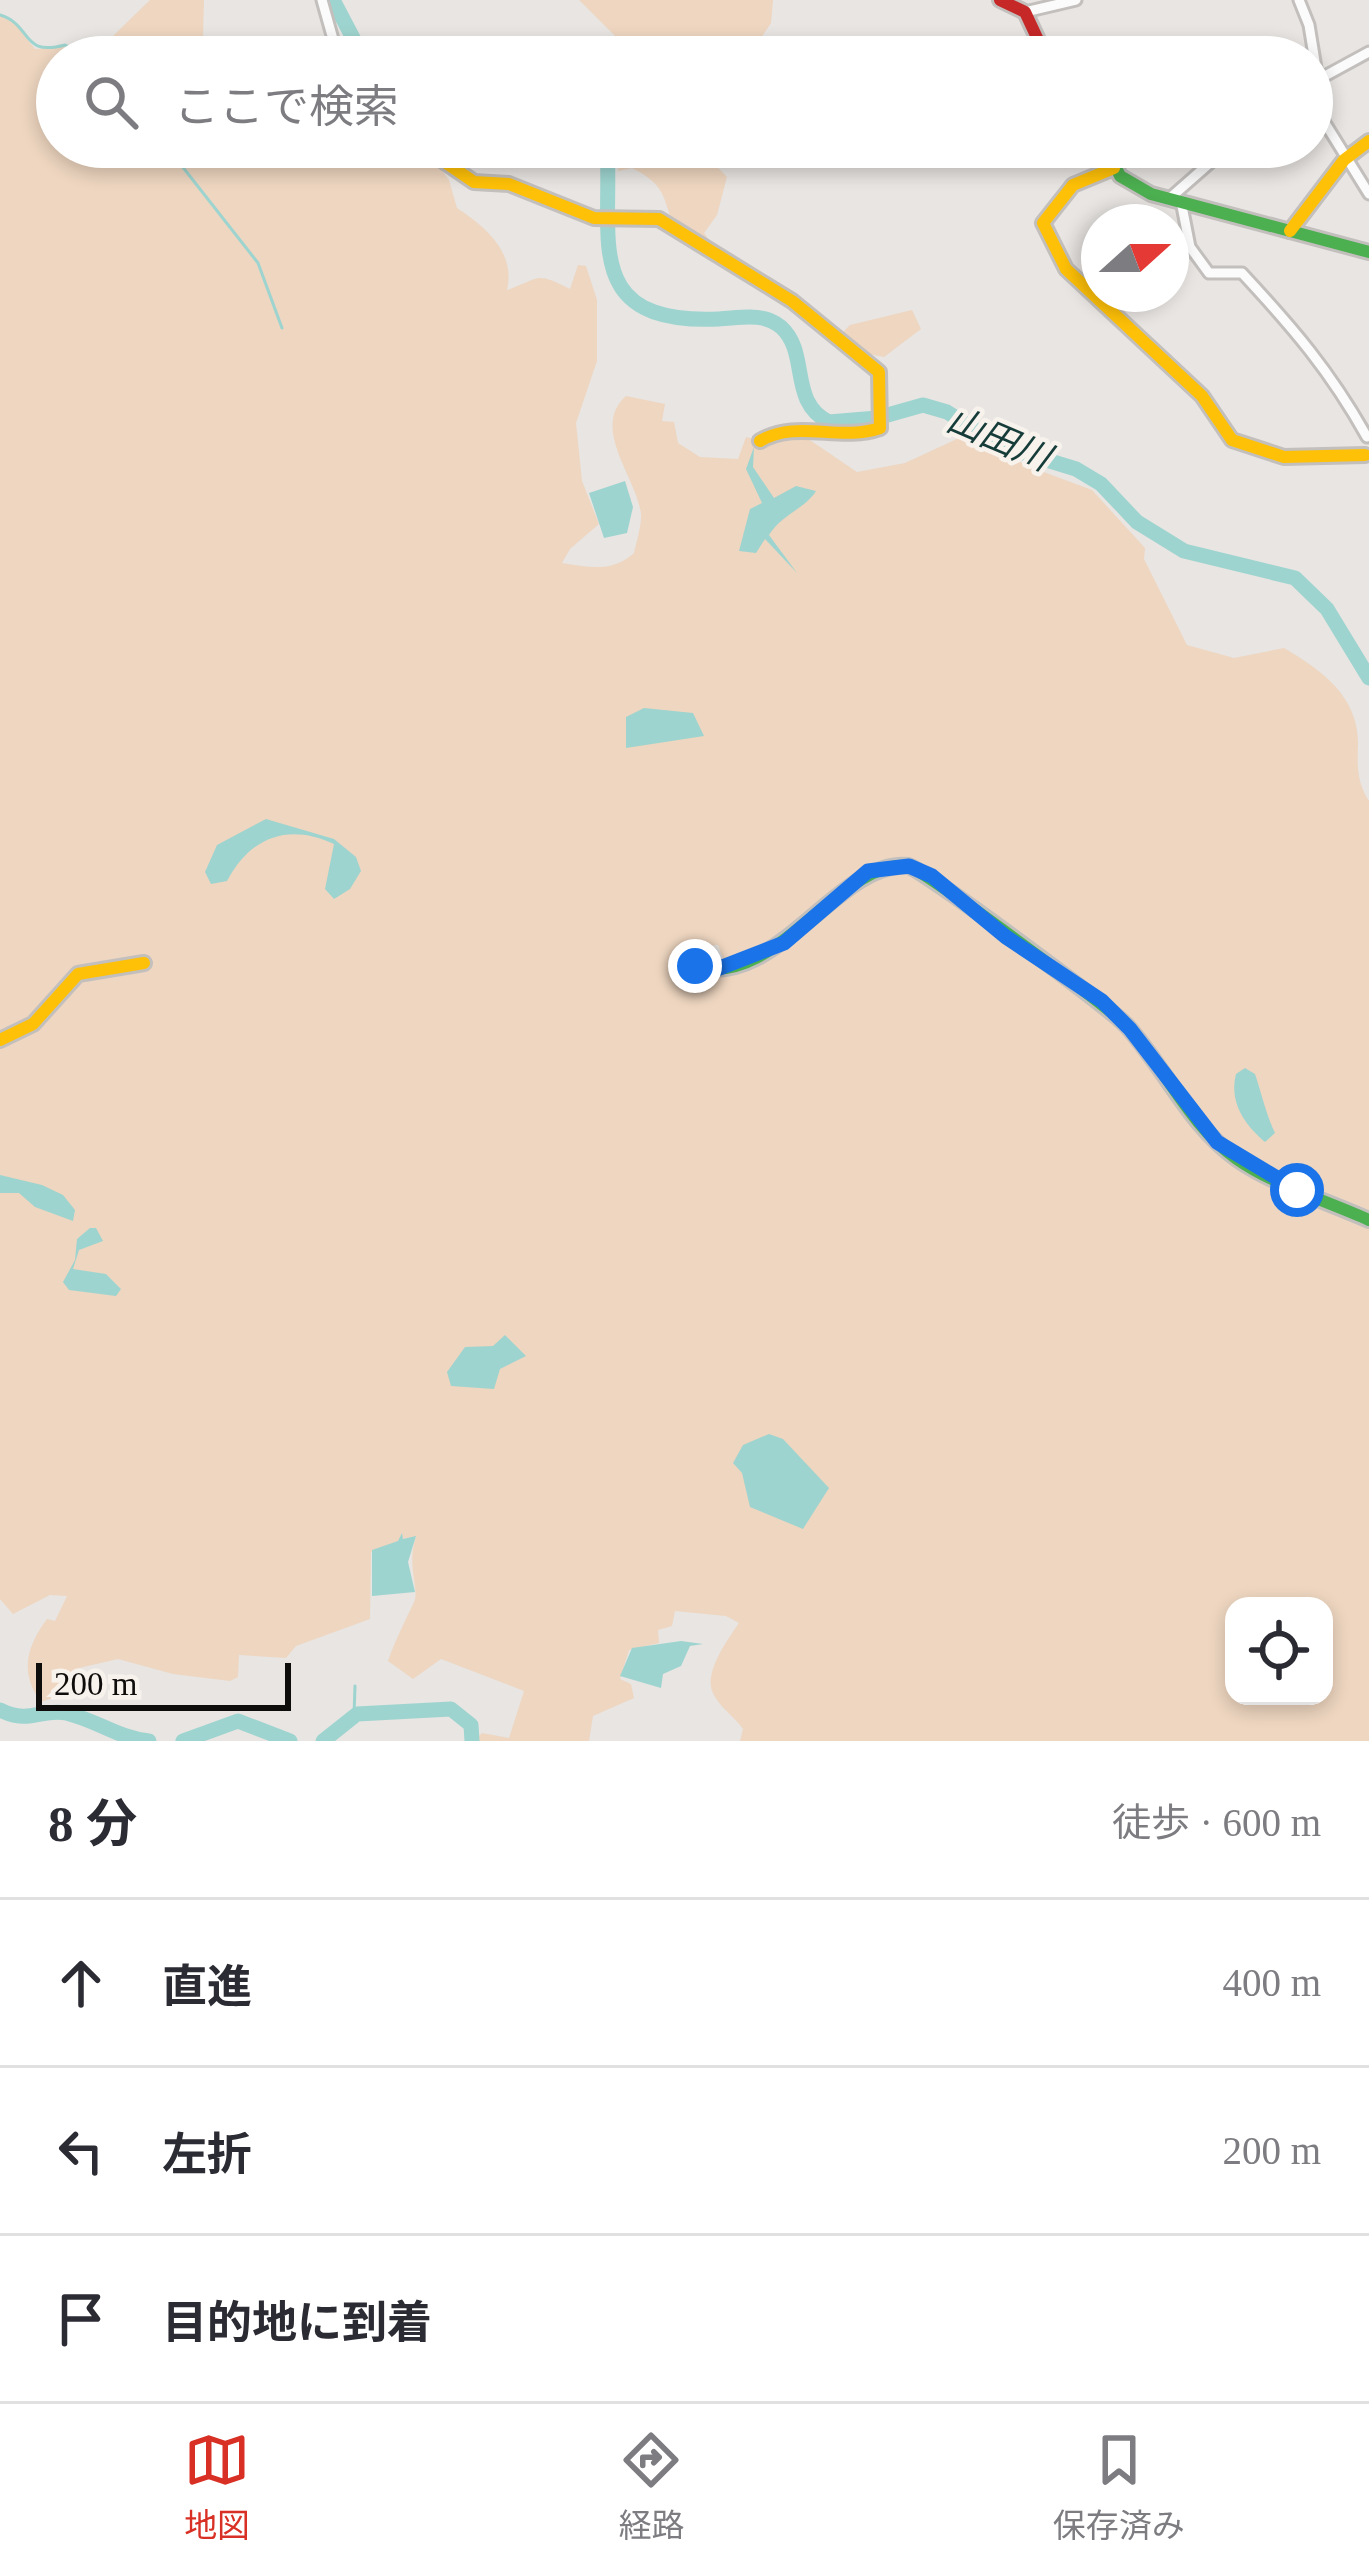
<!DOCTYPE html>
<html lang="ja">
<head>
<meta charset="utf-8">
<style>
	:root { --surface:#fff; --page:#f7f7f7; --text:#2b2b33; --muted:#7c7c81; --line:#e1e1e2; --accent:#d93025 }
	body { margin:0; font-family:"Times New Roman","Noto Sans JP",serif; background:var(--page); color:var(--text) }
	.controls { position:absolute; right:36px; bottom:36px; display:grid; overflow:hidden; border-radius:24px; box-shadow:0 6px 18px #0003 }
	.controls button { width:108px; height:108px; display:grid; place-items:center; padding:0; border:0; border-bottom:3px solid var(--line); background:var(--surface); color:var(--text); font:60px sans-serif }
	.compass { position:absolute; left:1081px; top:204px; width:108px; height:108px; border-radius:50%; background:var(--surface); box-shadow:0 6px 18px #0003; rotate:69deg }
	.scale { position:absolute; left:36px; bottom:30px; width:255px; box-sizing:border-box; padding-left:12px; border:6px solid #0f0d0b; border-top:0; font-size:33px; line-height:42px; white-space:nowrap; color:#0f0d0b; -webkit-text-stroke:9px #f8f2ed; paint-order:stroke }
	.stop { position:absolute; width:36px; height:36px; margin:-27px; border:9px solid #1a73e8; border-radius:50%; background:#fff }
	.stop.end { background:#1a73e8; border-color:#fff; box-shadow:0 3px 12px #0008 }
	.list { margin:0; padding:0; list-style:none }
	h2 { display:flex; justify-content:space-between; align-items:center; height:156px; margin:0; padding:0 48px; font-size:51px }
	h2 small { font-size:39px; font-weight:400; color:var(--muted) }
	.list li { display:grid; grid-template-columns:78px 1fr auto; gap:36px; align-items:center; box-sizing:border-box; height:168px; padding:0 48px; border-top:3px solid var(--line) }
	.list b { display:block; font-size:45px; white-space:nowrap }
	.list em { font-size:39px; font-style:normal; color:var(--muted) }
	.icon { flex:none; width:66px; height:66px; fill:none; stroke:currentColor; stroke-width:2; stroke-linecap:round; stroke-linejoin:round }
	.map { position:relative; flex:none; width:1369px; height:1741px; overflow:hidden }
	.search { position:absolute; background:var(--surface); box-shadow:0 6px 18px #0003; left:36px; right:36px; top:36px; height:132px; display:flex; align-items:center; gap:30px; box-sizing:border-box; padding:0 42px; border-radius:66px; color:var(--muted); font-size:45px }
	.sheet { height:660px; background:var(--surface) }
	nav { display:flex; justify-content:space-around; align-items:center; box-sizing:border-box; height:168px; border-top:3px solid var(--line); background:var(--surface); font-size:33px; color:var(--muted) }
	nav a { display:grid; justify-items:center; gap:6px }
	nav .on { color:var(--accent) }
	.map>svg:first-child { display:block }
	.green { fill:#eed6c0; fill-rule:evenodd }
	.water { fill:#9ed4cf }
	.lines { fill:none; stroke-linecap:round; stroke-linejoin:round }
	.stream { stroke:#9ed4cf; stroke-width:3 }
	.river { stroke:#9ed4cf; stroke-width:15 }
	.street-casing { stroke:#c2bfbd; stroke-width:15 }
	.fast-casing { stroke:#c2bfbd; stroke-width:18 }
	.slow-casing { stroke:#c2bfbd; stroke-width:18 }
	.jam-casing { stroke:#c2bfbd; stroke-width:18 }
	.street { stroke:#fcfbfb; stroke-width:9 }
	.fast { stroke:#4caf50; stroke-width:12 }
	.slow { stroke:#ffc107; stroke-width:12 }
	.jam { stroke:#c62828; stroke-width:12 }
	.route { stroke:#1a73e8; stroke-width:15 }
	.labels { text-anchor:middle; stroke-width:9; stroke-linejoin:round; paint-order:stroke }
	.water-label { font-size:36px; font-style:italic; fill:#163c39; stroke:#f8f2ed }
</style>
</head>
<body>
<div class="map">
<svg width="1369" height="1741" viewBox="0 0 1369 1741">
	<rect width="100%" height="100%" fill="#e8e5e2"/>
	<g class="green">
		<path d="M150 0H204L203 35 220 57H108L114 35Z"/>
		<path d="M579 0H773L771 23 759 41 747 44 724 37 657 51 628 38 619 40Z"/>
		<path d="M0 16 13 21 35 49 65 47 87 57H57V147H287L317 161 342 147H405L438 165 449 180 457 208C486 227 516 253 507 290 542 278 534 271 570 289L578 265 586 266 597 300V361L576 423 582 481 599 524 570 549 562 563C589 567 612 573 634 553 636 543 642 524 641 514 637 478 590 428 626 396L665 404 662 421 674 422 678 443 700 457 738 459 746 437 763 441 783 430 801 434 857 472 905 463 972 432 1025 465 1092 490 1145 548 1144 559 1187 645 1234 658 1284 648C1321 670 1359 696 1358 745 1357 765 1357 783 1369 801V1217L1314 1196 1369 1222V1741H740L743 1729C735 1717 719 1707 713 1693 703 1673 728 1639 739 1623L726 1616 675 1611 672 1626 658 1630 659 1643 629 1650 620 1679 631 1684 634 1698 593 1716 589 1741H474L482 1733 509 1738 524 1691 441 1659 413 1679 388 1661C394 1643 406 1619 414 1602 420 1591 406 1563 416 1537L402 1539V1533L399 1541 371 1552 370 1619 296 1646 286 1658 239 1655 238 1677 230 1681 173 1674 118 1659 79 1668 58 1696 41 1702C18 1671 28 1645 47 1619L55 1621 67 1596 50 1595 13 1614 0 1599ZM897 862 935 875 1014 940 1115 1010 1188 1106 1250 1168 1216 1144 1100 1002 1005 939 943 888 910 871 875 870 787 944 721 976 696 971 693 965 702 946 718 945 725 964C745 956 770 950 788 938 826 911 848 869 897 862ZM1234 1606H1324V1696H1234Z"/>
		<path d="M621 147C663 147 697 142 727 177L717 215 704 233 717 251 673 225C663 195 664 184 632 168L618 171Z"/>
		<path d="M912 310 921 329 884 357 858 352 840 335 850 325Z"/>
	</g>
	<g class="water">
		<path d="M754 447 753 467 774 498 796 486 816 491C805 509 782 514 769 535L797 573 765 539 756 553 739 551 750 509 762 503 746 469Z"/>
		<path d="M625 481 633 507 627 533 604 538 589 493Z"/>
		<path d="M644 708 693 713 704 736 626 748V717Z"/>
		<path d="M266 819 334 839 356 857 361 871 350 889 334 899 325 889 334 844C289 823 251 836 227 881L211 884 205 872 217 845Z"/>
		<path d="M1245 1068 1255 1074C1262 1095 1266 1114 1275 1133L1265 1142C1244 1124 1229 1102 1236 1074Z"/>
		<path d="M0 1175 42 1185 63 1195 75 1210 73 1221 35 1207 19 1193H0Z"/>
		<path d="M90 1228H96L103 1241 79 1250 73 1269 106 1274 121 1289 116 1296 69 1290 63 1282 75 1260 77 1239Z"/>
		<path d="M505 1335 526 1356 500 1369 494 1389 451 1386 447 1372 465 1347 493 1346Z"/>
		<path d="M769 1434 783 1439 829 1488 803 1529 750 1507 742 1473 733 1463 743 1445Z"/>
		<path d="M402 1533 403 1539 416 1536 408 1562 415 1592 372 1596V1550L398 1541Z"/>
		<path d="M681 1641 703 1644 690 1646 681 1666 663 1674 661 1688 620 1676 632 1648Z"/>
	</g>
	<g class="lines">
		<g class="stream">
			<path d="M0 15C33 25 20 57 65 45L91 57"/>
			<path d="M167 147 258 263 282 328"/>
			<path d="M354 1715 355 1686"/>
		</g>
		<g class="river">
			<path d="M333 0 363 57"/>
			<path d="M607 147C613 238 580 325 719 319 740 318 763 312 781 327 810 353 788 402 829 422L877 418 923 405 947 412 1001 446 1076 469 1101 484 1137 522 1184 551 1295 578 1327 609 1369 678"/>
			<path d="M0 1710C30 1725 41 1708 66 1713 96 1720 118 1738 149 1741"/>
			<path d="M183 1741 238 1721 290 1741"/>
			<path d="M323 1741 357 1714 451 1709 471 1725 472 1741"/>
		</g>
		<defs>
			<g id="street">
				<path d="M322 0 338 57"/>
				<path d="M1299 0 1309 25 1318 80"/>
				<path d="M1025 12 1076 0"/>
				<path d="M1312 83 1369 52"/>
				<path d="M1312 102 1369 194"/>
				<path d="M1197 147 1213 161"/>
				<path d="M1170 198 1228 147"/>
				<path d="M1181 201 1190 247 1209 273H1242C1294 329 1330 371 1367 437"/>
			</g>
			<g id="fast">
				<path d="M1106 147 1120 176 1151 194 1369 252"/>
				<path d="M695 966C776 990 839 859 908 866 922 868 1110 1008 1127 1026 1165 1068 1189 1125 1237 1159 1274 1185 1327 1201 1369 1220"/>
			</g>
			<g id="slow">
				<path d="M423 147 474 182 509 184 594 218 659 219 792 301 879 372 880 428C840 442 797 419 760 441"/>
				<path d="M1114 168 1073 185 1043 223 1066 269 1202 396 1232 440 1284 457 1365 455"/>
				<path d="M1290 231 1344 160 1369 141"/>
				<path d="M0 1040 33 1024 78 974 144 963"/>
			</g>
			<path id="jam" d="M1000 0 1025 12 1046 57"/>
		</defs>
		<use href="#street" class="street-casing"/>
		<use href="#fast" class="fast-casing"/>
		<use href="#slow" class="slow-casing"/>
		<use href="#jam" class="jam-casing"/>
		<use href="#street" class="street"/>
		<use href="#fast" class="fast"/>
		<use href="#slow" class="slow"/>
		<use href="#jam" class="jam"/>
	</g>
	<g class="lines">
		<path class="route" d="M695 966 712 971 784 943 868 871 909 866 932 876 1006 937 1102 1001 1130 1029 1217 1142 1297 1190"/>
	</g>
	<g class="labels">
		<g class="water-label">
			<text transform="translate(999 438) rotate(23)" y="13">山田川</text>
		</g>
	</g>
</svg>
<div class="controls">
<button><svg class="icon" aria-label="locate" viewBox="0 0 24 24"><circle cx="12" cy="12" r="6"/><path d="M12 2v4M12 18v4M2 12h4M18 12h4"/></svg></button>
</div>
<svg class="compass" viewBox="-18 -18 36 36"><path d="M0-13l5 13h-10z" fill="#e53935"/><path d="M0 13l5-13h-10z" fill="#7c7c81"/></svg>
<div class="scale">200 m</div>
<div class="stop" style="left:1297px;top:1190px"></div>
<div class="stop end" style="left:695px;top:966px"></div>
<div class="search"><svg class="icon" aria-label="search" viewBox="0 0 24 24"><circle cx="10" cy="10" r="6"/><path d="M15 15l6 6"/></svg>ここで検索</div>
</div>
<section class="sheet">
<h2>8 分<small>徒歩 · 600 m</small></h2>
<ul class="list">
<li><svg class="icon" aria-label="ahead" viewBox="0 0 24 24"><path d="M12 20V5M6 11l6-6 6 6"/></svg><div><b>直進</b></div><em>400 m</em></li>
<li><svg class="icon" aria-label="left" viewBox="0 0 24 24"><path d="M17 20v-9H6M10 6l-5 5 5 5"/></svg><div><b>左折</b></div><em>200 m</em></li>
<li><svg class="icon" aria-label="arrive" viewBox="0 0 24 24"><path d="M6 21V4h12l-3 4 3 4H6"/></svg><div><b>目的地に到着</b></div></li>
</ul>
</section>
<nav>
<a class="on"><svg class="icon" aria-label="map" viewBox="0 0 24 24"><path d="M3 6l6-2 6 2 6-2v14l-6 2-6-2-6 2zM9 4v14M15 6v14"/></svg>地図</a>
<a><svg class="icon" aria-label="directions" viewBox="0 0 24 24"><path d="M12 3l9 9-9 9-9-9zM9 14v-3h6M13 9l2 2-2 2"/></svg>経路</a>
<a><svg class="icon" aria-label="saved" viewBox="0 0 24 24"><path d="M7 4h10v16l-5-4-5 4z"/></svg>保存済み</a>
</nav>
</body>
</html>
